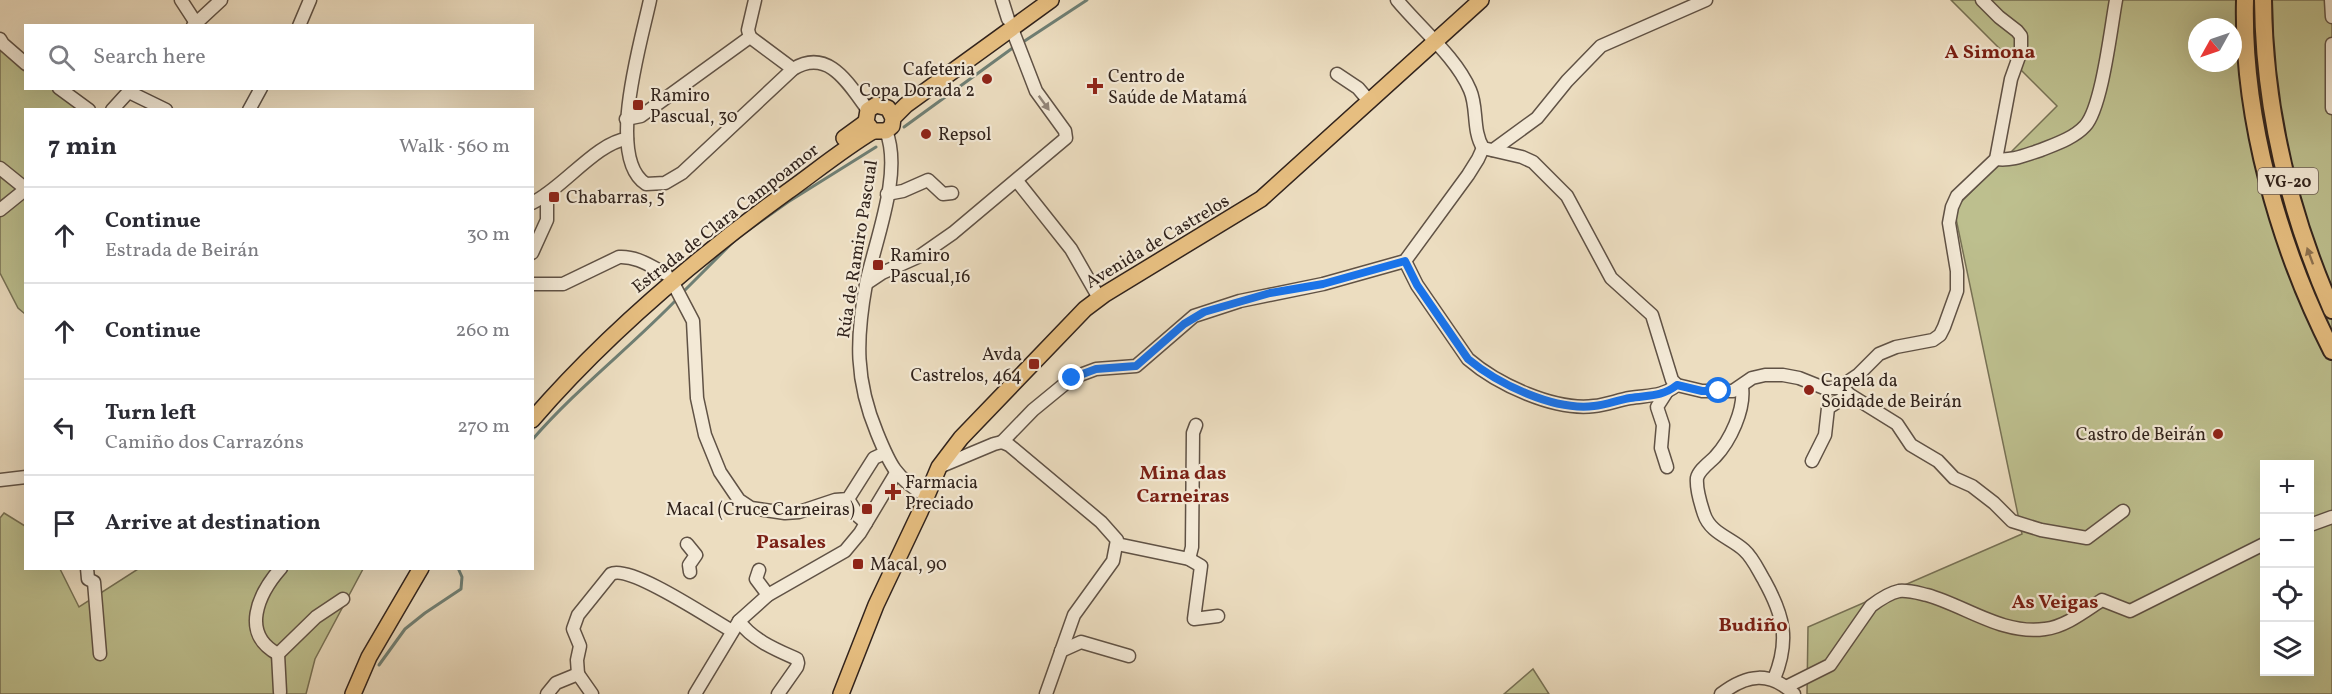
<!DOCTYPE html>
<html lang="en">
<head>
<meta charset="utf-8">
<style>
	:root { --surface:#fff; --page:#f7f7f7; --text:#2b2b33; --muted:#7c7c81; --line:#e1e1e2 }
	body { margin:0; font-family:Vollkorn,serif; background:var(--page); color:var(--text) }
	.controls { position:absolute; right:18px; bottom:18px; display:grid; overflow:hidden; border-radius:0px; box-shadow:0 6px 24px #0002 }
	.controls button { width:54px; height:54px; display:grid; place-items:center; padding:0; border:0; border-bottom:2px solid var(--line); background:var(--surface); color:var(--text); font:30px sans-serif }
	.compass { position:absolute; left:2188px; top:18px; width:54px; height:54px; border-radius:50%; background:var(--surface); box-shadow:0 6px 24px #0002; rotate:230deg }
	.stop { position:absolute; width:18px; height:18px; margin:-14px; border:4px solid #1a73e8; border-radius:50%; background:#fff }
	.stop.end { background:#1a73e8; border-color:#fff; box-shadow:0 2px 6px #0008 }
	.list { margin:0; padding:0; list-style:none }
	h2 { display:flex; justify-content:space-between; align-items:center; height:78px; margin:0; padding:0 24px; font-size:26px }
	h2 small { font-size:20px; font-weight:400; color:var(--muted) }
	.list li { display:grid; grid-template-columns:39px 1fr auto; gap:18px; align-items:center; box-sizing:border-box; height:96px; padding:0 24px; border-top:2px solid var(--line) }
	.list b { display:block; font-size:22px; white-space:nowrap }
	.list p { margin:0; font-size:20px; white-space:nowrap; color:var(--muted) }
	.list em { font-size:20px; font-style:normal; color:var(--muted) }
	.icon { flex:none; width:33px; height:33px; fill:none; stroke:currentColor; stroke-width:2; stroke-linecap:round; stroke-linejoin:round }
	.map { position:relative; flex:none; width:2332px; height:694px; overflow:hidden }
	.search { position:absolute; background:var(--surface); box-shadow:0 6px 24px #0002; left:24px; top:24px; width:510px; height:66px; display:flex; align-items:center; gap:15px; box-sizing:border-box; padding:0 21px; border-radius:0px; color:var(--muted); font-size:22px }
	.panel { position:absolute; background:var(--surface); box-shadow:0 6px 24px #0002; left:24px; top:108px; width:510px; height:462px; border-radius:0px }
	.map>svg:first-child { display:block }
	.green { fill:#bdbf8e; stroke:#777155; stroke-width:1.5; fill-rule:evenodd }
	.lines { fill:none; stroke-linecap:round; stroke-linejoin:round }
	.stream { stroke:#6f7f74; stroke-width:3 }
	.minor-casing { stroke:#605245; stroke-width:15 }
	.major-casing { stroke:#31231c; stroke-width:18 }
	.highway-casing { stroke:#31231c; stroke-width:20 }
	.minor { stroke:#f3e9d6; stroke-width:12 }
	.major { stroke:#e6be80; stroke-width:15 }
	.highway { stroke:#e6be80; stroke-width:16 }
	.oneway { fill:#928679 }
	.oneway2 { fill:#8c704e }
	.route { stroke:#1a73e8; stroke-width:8 }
	.poi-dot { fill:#8f2418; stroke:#f3e9d6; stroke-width:2 }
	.labels { text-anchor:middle; stroke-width:4.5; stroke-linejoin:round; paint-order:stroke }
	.shield { fill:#f3e9d6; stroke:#6b5e54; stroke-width:1.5 }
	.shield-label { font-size:16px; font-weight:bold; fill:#31231c }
	.poi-label { font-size:18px; fill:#31231c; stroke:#f3e9d6; text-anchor:start }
	.street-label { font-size:18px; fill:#31231c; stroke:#f3e9d6 }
	.neighbourhood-label { font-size:20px; font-weight:bold; fill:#7a1f14; stroke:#f3e9d6 }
</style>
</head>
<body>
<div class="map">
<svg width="2332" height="694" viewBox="0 0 2332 694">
	<rect width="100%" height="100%" fill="#ecddc0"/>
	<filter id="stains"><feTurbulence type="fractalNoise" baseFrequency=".00333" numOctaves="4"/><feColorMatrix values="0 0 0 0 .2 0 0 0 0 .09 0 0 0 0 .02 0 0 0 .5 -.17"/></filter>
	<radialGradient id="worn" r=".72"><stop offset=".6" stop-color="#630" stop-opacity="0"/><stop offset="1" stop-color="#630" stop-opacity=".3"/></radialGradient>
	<g class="green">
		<path d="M1951 0H2332V694H1807L1808 627 2022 534 1954 209 2057 106ZM2197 27H2233V63H2197ZM2264 464H2310V672H2264Z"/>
		<path d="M0 50 25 68 26 88 55 89 86 109 26 110 25 314 18 308 0 273Z"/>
		<path d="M4 513 25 526 26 568 60 569 79 607 138 569H363L315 659 306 694H0V518Z"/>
		<path d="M1533 669 1549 694H1504Z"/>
	</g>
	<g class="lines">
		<g class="stream">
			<path d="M1020 44 1087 0"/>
			<path d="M904 127 1014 47"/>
			<path d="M747 231 788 202 876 147"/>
			<path d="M682 293 735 240"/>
			<path d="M532 440C577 388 631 347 678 298"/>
			<path d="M379 665 405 629 425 613 461 589 462 577 458 568"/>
		</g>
		<defs>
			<g id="minor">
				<path d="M181 0 196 23"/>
				<path d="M650 0C642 39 605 158 646 184L665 183 682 173 793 69C829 47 849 85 868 110"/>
				<path d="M1002 0 1008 19"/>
				<path d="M1397 0C1420 28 1456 57 1470 90 1478 108 1472 130 1483 148L1522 157 1533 162 1567 196 1611 278 1652 315 1672 380 1677 385 1702 391H1733L1752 378 1765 375H1783L1799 378 1824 388H1839L1858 375 1879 354 1896 347 1933 340 1940 335 1944 327 1957 291V271L1949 223 1952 207 1957 196 1996 159 2011 79 2021 51V36L2017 31 1999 17 1982 0"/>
				<path d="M2331 0 2332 17"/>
				<path d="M193 26 221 0"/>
				<path d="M299 26 310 0"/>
				<path d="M750 37 748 30 755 0"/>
				<path d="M0 39 3 44 26 64"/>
				<path d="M2332 44V108"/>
				<path d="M1337 74 1358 88 1370 102"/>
				<path d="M59 88 89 110"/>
				<path d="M129 92 166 110"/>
				<path d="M112 110 132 88"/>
				<path d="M249 110 261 88"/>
				<path d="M626 119 641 116 750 37 793 69"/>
				<path d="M886 131C903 173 875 241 866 284 856 339 855 380 877 433 890 465 895 477 926 496"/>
				<path d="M1493 150 1537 118 1567 81 1601 46 1706 0"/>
				<path d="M1996 159C2013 161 2025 155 2041 150 2056 144 2074 138 2085 126 2102 108 2111 27 2116 0"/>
				<path d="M0 168 26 189"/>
				<path d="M1017 181 1071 249 1099 298"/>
				<path d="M887 194 903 191 928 180 943 194 952 193"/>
				<path d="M532 203C562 189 597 142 627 139"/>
				<path d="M0 210 26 189"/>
				<path d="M532 253 547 220V194"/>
				<path d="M1405 261 1417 285 1468 359C1497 384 1554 411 1594 406 1606 405 1618 400 1630 398 1649 395 1662 397 1677 385"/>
				<path d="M672 281 693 321 697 398 705 435 720 472 739 500 751 508 785 513 799 512 835 500 848 499 874 458 885 453"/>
				<path d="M867 283 882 273 920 256 953 233 1066 138 1065 131 1036 91 1012 29"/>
				<path d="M532 284H563L619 257C637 256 650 266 666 274"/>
				<path d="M1742 387C1745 410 1730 441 1715 457 1709 463 1699 470 1697 478 1696 488 1701 505 1704 514 1710 533 1731 538 1744 550 1753 558 1758 570 1764 580 1784 616 1790 640 1774 679"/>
				<path d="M1839 388 1897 424 1911 445 1938 461 1954 478 1972 486 1994 503 2012 521 2041 530 2087 538 2123 511"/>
				<path d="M1666 393 1657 407 1663 425 1661 448 1667 467"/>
				<path d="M1002 442 1033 410 1072 378 1096 369 1136 366 1194 316 1240 301 1323 284 1405 261 1468 175 1478 159 1483 148"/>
				<path d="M1812 461 1825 435 1828 408 1845 397 1847 392"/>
				<path d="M939 467 994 444 1002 442 1009 445 1101 522 1117 540 1113 561 1074 615 1046 694"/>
				<path d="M0 480 26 477"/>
				<path d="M848 499 859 517 866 523"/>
				<path d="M2310 525 2332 517"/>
				<path d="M687 544 696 555 689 565 690 572"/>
				<path d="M1117 544 1189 559 1201 566 1194 619 1218 616"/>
				<path d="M1189 559 1192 547 1193 433 1196 425"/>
				<path d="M87 568 88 579 94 582 100 654"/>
				<path d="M281 568C258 594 240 634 278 654L316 617 343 599"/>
				<path d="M759 570 756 579 768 595"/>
				<path d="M739 621C752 640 777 650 797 659L798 663 797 667 778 694"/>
				<path d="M1061 651 1081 642 1129 656"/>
				<path d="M278 654 280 692"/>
				<path d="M578 674 577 660 580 646 573 629 578 615 611 574C630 564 712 620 732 631"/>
				<path d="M1786 687 1830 665 1871 606C1879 600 1889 593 1899 591 1908 590 1918 593 1927 595 1966 606 2002 635 2045 629 2065 627 2085 611 2102 600L2130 611 2264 544"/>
				<path d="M547 694 556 683 578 674 592 694"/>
				<path d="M695 694 739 621 768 595 845 551 860 533 896 473"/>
				<path d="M1721 694C1747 674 1770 671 1794 694"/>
			</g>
			<g id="major">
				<path d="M893 118 888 108 876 105 868 110 866 122 873 131H886L892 126 893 118 906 105 1051 0"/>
				<path d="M844 138 866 122"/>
				<path d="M532 420C607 333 695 259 787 192 815 172 843 149 873 131"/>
				<path d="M353 694 369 657 421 568"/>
				<path d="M841 694 876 605 920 512 939 467 961 438 1085 309 1105 294 1261 199 1481 0"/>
			</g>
			<g id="highway">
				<path d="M2245 0C2242 117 2279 247 2332 351"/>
				<path d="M2263 0C2264 107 2289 212 2332 310"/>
			</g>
		</defs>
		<use href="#minor" class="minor-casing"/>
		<use href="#major" class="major-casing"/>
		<use href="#highway" class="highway-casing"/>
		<use href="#minor" class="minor"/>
		<use href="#major" class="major"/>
		<use href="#highway" class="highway"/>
	</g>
	<defs><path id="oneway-solid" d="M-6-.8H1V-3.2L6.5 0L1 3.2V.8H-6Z" transform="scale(1.5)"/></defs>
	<use class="oneway" href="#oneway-solid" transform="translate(1044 103) rotate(54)"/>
	<use class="oneway2" href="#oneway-solid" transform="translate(2310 256) rotate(-110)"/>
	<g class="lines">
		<path class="route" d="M1072 378 1096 369 1136 366 1184 324 1204 312 1270 293 1323 284 1405 261 1417 285 1468 359C1498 384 1554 411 1594 406 1606 405 1618 400 1630 398 1648 395 1662 397 1677 385L1702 391H1719"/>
	</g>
	<g class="poi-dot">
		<circle cx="987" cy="79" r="6"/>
		<path d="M1092 77h6v6h6v6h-6v6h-6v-6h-6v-6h6z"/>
		<rect x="632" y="99" width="12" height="12" rx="3"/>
		<circle cx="926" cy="134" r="6"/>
		<rect x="548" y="191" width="12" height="12" rx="3"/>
		<rect x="872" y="259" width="12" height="12" rx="3"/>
		<rect x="1028" y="358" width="12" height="12" rx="3"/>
		<circle cx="1809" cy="390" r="6"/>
		<circle cx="2218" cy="434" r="6"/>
		<path d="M890 483h6v6h6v6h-6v6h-6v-6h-6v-6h6z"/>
		<rect x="861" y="503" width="12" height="12" rx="3"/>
		<rect x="852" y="558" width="12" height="12" rx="3"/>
	</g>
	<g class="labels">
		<rect class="shield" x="2258" y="168" width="60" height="26" rx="4.5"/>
		<g class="shield-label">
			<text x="2288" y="187">VG-20</text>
		</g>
		<g class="poi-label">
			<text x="975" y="75" text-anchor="end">Cafeteria<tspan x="975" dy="21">Copa Dorada 2</tspan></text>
			<text x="1108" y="82">Centro de<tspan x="1108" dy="21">Saúde de Matamá</tspan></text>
			<text x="650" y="101">Ramiro<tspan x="650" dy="21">Pascual, 30</tspan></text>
			<text x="938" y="140">Repsol</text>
			<text x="566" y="203">Chabarras, 5</text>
			<text x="890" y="261">Ramiro<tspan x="890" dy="21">Pascual,16</tspan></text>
			<text x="1022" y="360" text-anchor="end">Avda<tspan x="1022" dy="21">Castrelos, 464</tspan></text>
			<text x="1821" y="386">Capela da<tspan x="1821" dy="21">Soidade de Beirán</tspan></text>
			<text x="2206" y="440" text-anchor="end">Castro de Beirán</text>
			<text x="905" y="488">Farmacia<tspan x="905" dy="21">Preciado</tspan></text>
			<text x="855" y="515" text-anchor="end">Macal (Cruce Carneiras)</text>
			<text x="870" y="570">Macal, 90</text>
		</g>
		<g class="street-label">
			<text transform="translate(725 218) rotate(-38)" y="6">Estrada de Clara Campoamor</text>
			<text transform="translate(1157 241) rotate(-31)" y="6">Avenida de Castrelos</text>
			<text transform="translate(857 249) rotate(-81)" y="6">Rúa de Ramiro Pascual</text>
		</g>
		<g class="neighbourhood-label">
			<text x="1990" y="58">A Simona</text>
			<text x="1183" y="479">Mina das<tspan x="1183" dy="23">Carneiras</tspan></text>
			<text x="791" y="548">Pasales</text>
			<text x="2055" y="608">As Veigas</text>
			<text x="1753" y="631">Budiño</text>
		</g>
	</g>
	<rect width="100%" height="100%" filter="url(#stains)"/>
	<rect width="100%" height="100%" fill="url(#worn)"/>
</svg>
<div class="controls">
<button>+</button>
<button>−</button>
<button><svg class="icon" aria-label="locate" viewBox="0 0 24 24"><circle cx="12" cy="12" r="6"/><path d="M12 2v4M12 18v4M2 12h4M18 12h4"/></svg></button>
<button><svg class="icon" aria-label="layers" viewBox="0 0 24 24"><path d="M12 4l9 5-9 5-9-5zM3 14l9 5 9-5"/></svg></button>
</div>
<svg class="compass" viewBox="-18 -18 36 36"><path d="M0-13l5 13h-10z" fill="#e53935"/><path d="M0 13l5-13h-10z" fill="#7c7c81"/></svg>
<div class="stop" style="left:1719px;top:391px"></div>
<div class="stop end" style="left:1072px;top:378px"></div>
<div class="search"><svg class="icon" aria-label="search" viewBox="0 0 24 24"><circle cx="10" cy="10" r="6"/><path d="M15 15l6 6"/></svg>Search here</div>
<section class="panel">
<h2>7 min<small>Walk · 560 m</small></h2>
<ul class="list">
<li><svg class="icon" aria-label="ahead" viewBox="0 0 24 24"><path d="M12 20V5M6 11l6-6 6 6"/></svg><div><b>Continue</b><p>Estrada de Beirán</p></div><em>30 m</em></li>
<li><svg class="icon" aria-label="ahead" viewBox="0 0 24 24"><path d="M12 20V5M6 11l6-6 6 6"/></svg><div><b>Continue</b></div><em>260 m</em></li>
<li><svg class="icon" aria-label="left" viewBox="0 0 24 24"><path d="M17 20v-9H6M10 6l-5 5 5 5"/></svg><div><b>Turn left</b><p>Camiño dos Carrazóns</p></div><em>270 m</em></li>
<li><svg class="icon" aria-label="arrive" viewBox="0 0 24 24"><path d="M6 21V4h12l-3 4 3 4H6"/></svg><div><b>Arrive at destination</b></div></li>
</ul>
</section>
</div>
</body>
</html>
